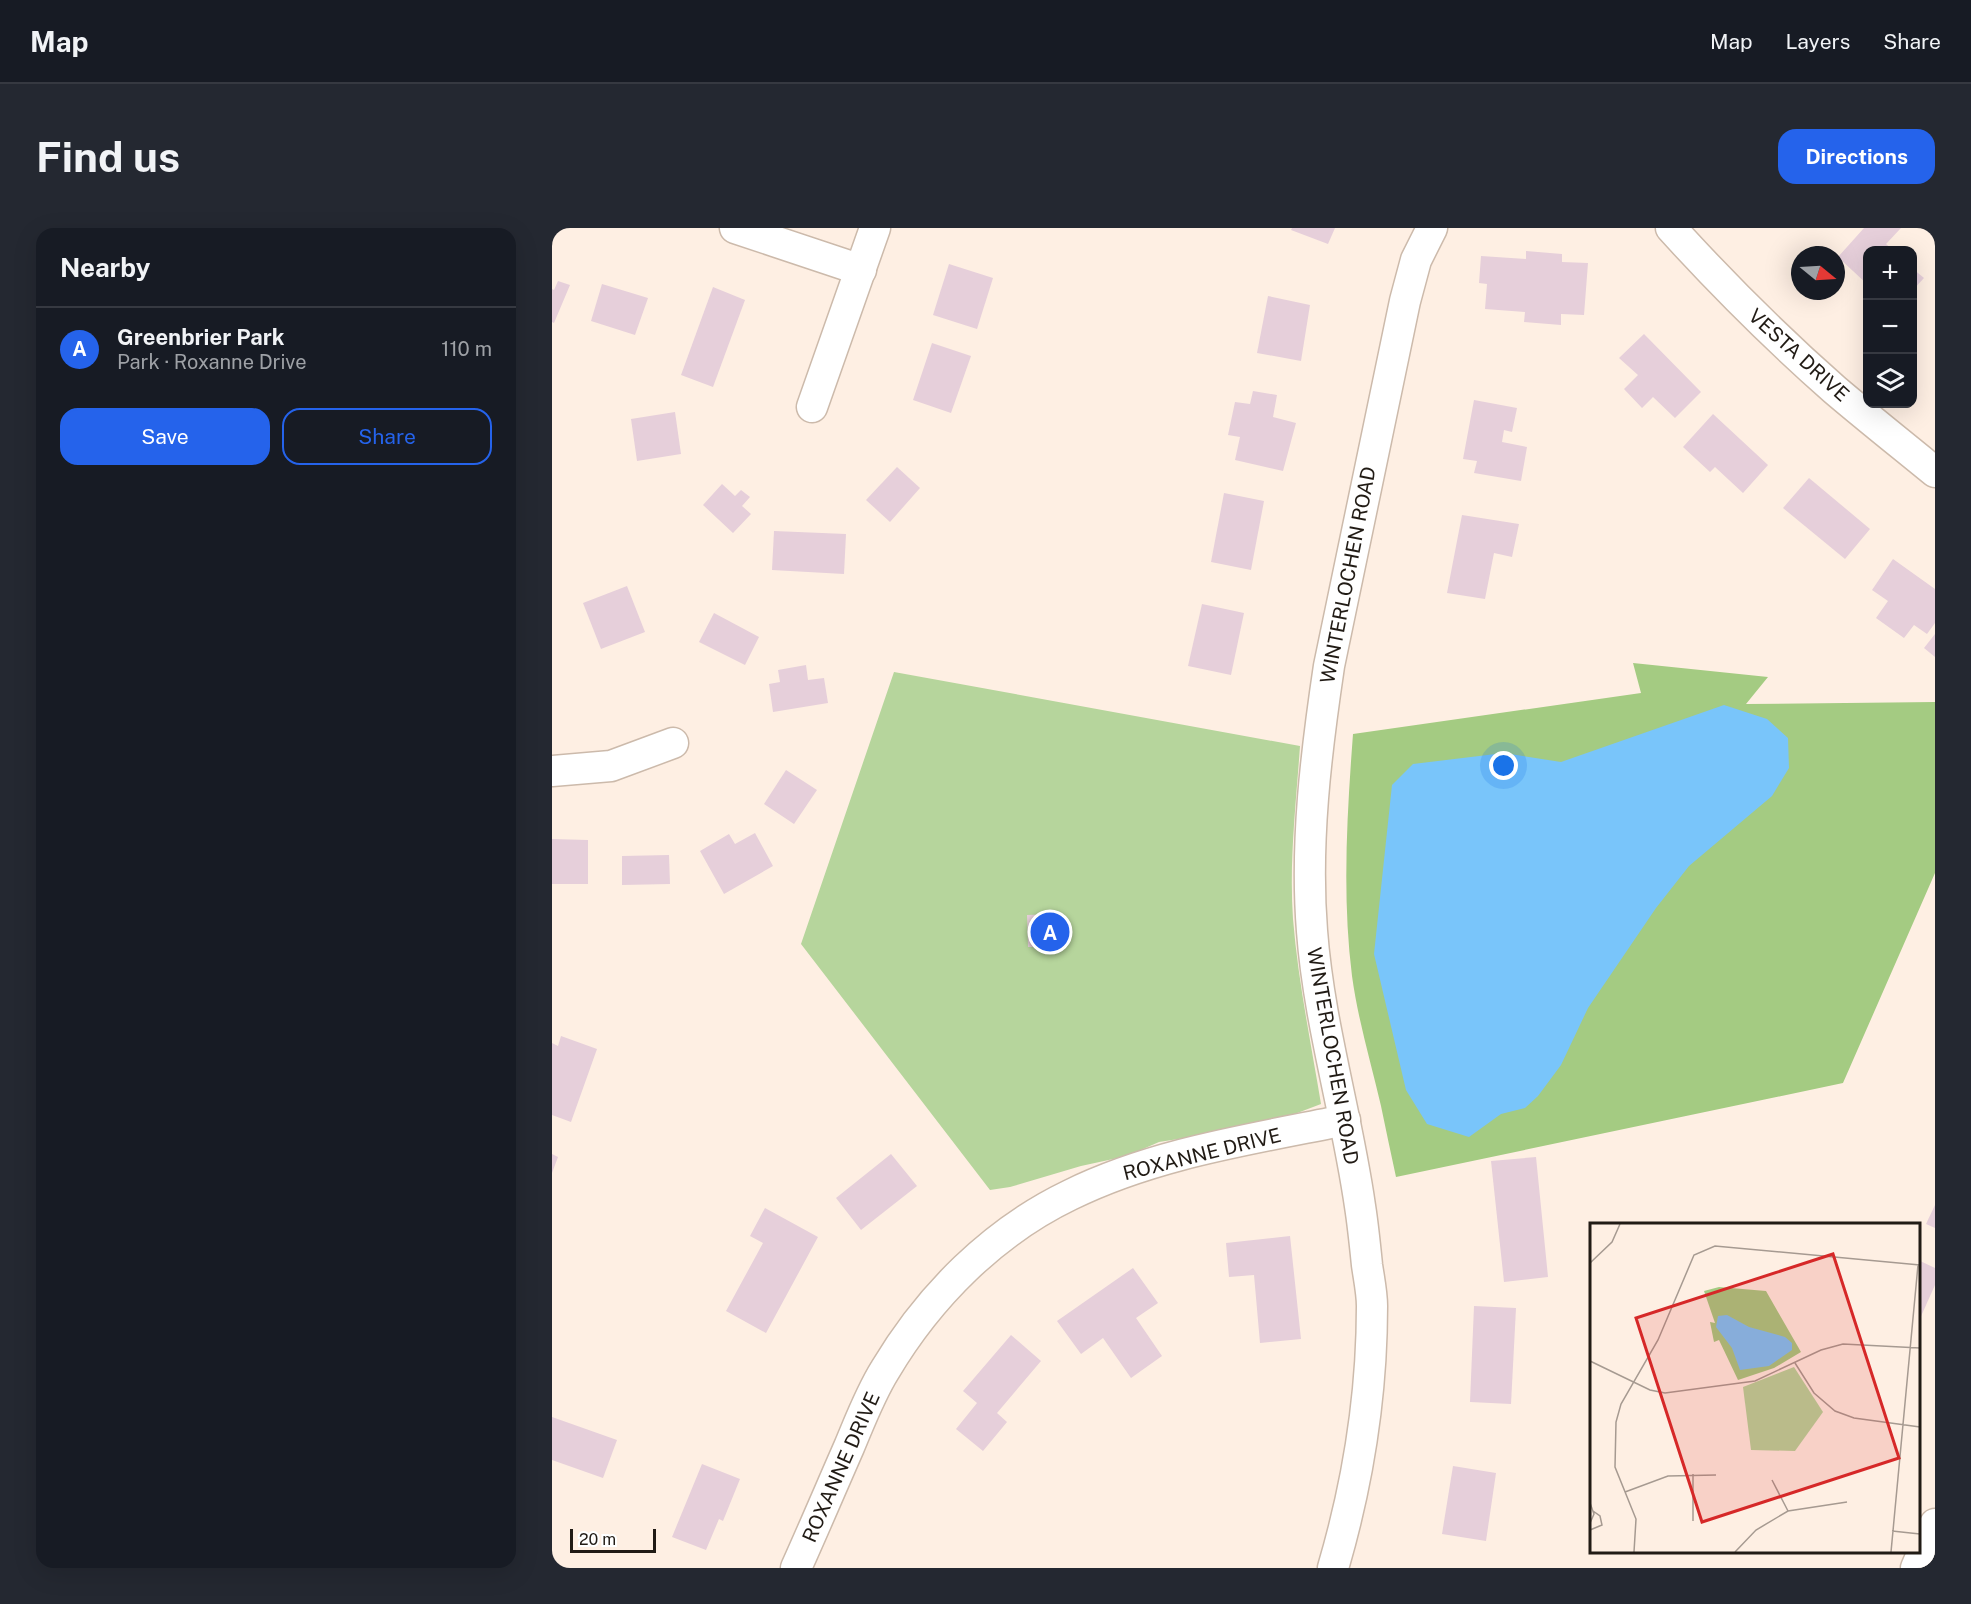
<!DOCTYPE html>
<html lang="en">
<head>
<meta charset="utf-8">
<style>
	:root { --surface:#171b24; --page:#242831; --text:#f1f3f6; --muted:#9ea1a6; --line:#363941; --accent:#2563eb }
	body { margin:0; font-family:"Public Sans",sans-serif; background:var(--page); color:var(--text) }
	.controls { position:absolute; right:18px; top:18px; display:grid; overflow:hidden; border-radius:12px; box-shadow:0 6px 24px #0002 }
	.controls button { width:54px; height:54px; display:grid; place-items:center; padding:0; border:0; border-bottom:2px solid var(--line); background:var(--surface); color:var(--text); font:30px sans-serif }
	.compass { position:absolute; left:1239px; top:18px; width:54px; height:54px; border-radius:50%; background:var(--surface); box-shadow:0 6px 24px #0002; rotate:108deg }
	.scale { position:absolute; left:18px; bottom:15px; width:86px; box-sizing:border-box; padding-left:6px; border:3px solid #211b15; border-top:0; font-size:16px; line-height:21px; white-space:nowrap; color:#211b15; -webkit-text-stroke:4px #fff; paint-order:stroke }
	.you { position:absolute; left:952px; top:538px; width:21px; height:21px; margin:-15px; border:4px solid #fff; border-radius:50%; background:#1a73e8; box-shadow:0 0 0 9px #1a73e833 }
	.badge { display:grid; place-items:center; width:39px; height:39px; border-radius:50%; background:var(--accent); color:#fff; font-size:20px; font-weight:700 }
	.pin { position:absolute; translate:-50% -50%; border:3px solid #fff; box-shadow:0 2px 6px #0006 }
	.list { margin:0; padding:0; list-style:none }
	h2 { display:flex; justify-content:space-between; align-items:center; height:78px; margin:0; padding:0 24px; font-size:26px }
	h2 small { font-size:20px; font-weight:400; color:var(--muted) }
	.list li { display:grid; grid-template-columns:39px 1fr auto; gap:18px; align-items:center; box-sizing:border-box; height:84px; padding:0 24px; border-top:2px solid var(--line) }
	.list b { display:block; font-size:22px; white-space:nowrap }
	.list p { margin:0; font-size:20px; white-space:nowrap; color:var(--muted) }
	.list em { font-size:20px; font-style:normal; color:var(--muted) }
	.actions { display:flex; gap:12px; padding:18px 24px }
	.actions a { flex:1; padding:14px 0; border:2px solid var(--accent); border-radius:18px; text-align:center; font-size:21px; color:var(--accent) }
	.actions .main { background:var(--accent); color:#fff }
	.icon { flex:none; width:33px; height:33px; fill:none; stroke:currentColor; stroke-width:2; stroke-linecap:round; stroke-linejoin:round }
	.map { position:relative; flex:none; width:1383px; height:1340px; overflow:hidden; border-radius:18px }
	header { display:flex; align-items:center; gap:36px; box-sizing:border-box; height:84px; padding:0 30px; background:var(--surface); border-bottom:2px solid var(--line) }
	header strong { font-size:28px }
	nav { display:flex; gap:33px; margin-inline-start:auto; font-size:21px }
	.intro { display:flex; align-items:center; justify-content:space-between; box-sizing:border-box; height:144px; padding:0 36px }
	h1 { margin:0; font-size:42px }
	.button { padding:15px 27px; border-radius:18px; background:var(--accent); color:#fff; font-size:21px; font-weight:700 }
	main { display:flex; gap:36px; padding:0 36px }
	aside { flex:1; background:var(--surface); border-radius:18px; box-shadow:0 6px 24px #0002 }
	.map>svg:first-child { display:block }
	.green { fill:#b6d59c }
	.forest { fill:#a4cb82 }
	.water { fill:#79c5fa }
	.building { fill:#e6cfda }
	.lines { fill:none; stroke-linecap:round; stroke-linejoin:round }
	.minor-casing { stroke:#ccbaab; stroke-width:33 }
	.minor { stroke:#fff; stroke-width:30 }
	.labels { text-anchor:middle; stroke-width:6; stroke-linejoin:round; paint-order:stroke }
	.street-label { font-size:20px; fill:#211b15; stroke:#fff }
	.inset-road { fill:none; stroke:#a69a91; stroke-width:1.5 }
	.view { fill:#d62828; fill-opacity:0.15; stroke:#d62828; stroke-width:3 }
	.inset-edge { fill:none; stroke:#211b15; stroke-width:3 }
</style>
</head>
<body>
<header>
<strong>Map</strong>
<nav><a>Map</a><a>Layers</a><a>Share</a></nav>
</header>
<div class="intro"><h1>Find us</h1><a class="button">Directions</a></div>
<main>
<aside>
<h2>Nearby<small></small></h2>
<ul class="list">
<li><span class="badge">A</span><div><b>Greenbrier Park</b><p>Park · Roxanne Drive</p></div><em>110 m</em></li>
</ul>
<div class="actions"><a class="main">Save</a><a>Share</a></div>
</aside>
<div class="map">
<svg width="1383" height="1340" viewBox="0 0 1383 1340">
	<rect width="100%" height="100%" fill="#feefe3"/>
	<path class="green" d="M342 444 748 518C744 576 737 634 741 691 746 753 759 815 769 876L740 887 652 907 607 914 575 928 529 938 458 959 438 962 249 716Z"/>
	<path class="forest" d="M1081 435 1216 449 1194 476 1383 474V645L1291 855 844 949C839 926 834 902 829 878 819 835 806 792 800 748 790 668 795 586 801 506L1089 465Z"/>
	<path class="water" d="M1172 477 1215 491 1236 510 1237 540 1220 568 1137 638 1104 680 1036 780 1009 837 986 868 973 880 949 886 917 909 875 896 854 862 822 726 840 557 861 536 952 525 1009 534Z"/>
	<g class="building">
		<path d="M740 0H783L776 16 739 2Z"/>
		<path d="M1312 0H1349L1334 16 1341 22H1316V57L1286 29Z"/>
		<path d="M974 23 1010 26V34L1036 35 1032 87 1009 86V97L972 94 973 84 933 81 935 56 927 55 929 28 974 31Z"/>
		<path d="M397 36 441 50 425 101 381 87Z"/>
		<path d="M1360 40 1372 50 1360 63Z"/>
		<path d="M6 53 18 57 2 95 0 94V61L2 62Z"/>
		<path d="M50 56 96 70 83 107 39 93Z"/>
		<path d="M161 59 193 72 161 159 129 147Z"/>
		<path d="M716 68 758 77 749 133 705 125Z"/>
		<path d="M1092 106 1149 164 1123 190 1101 169 1090 180 1072 161 1086 147 1067 130Z"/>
		<path d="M380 115 419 128 399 185 361 172Z"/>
		<path d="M701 163 725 167 721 189 744 195 731 243 683 232 688 209 676 207 683 174 698 176Z"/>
		<path d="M922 172 965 180 960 204 952 202 950 214 975 219 969 253 922 245 925 233 911 231Z"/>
		<path d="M123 184 129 226 85 233 79 191Z"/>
		<path d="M1161 186 1216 237 1191 265 1163 239 1158 244 1131 219Z"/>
		<path d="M345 239 368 260 338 294 314 272Z"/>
		<path d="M1257 250 1318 301 1293 331 1231 280Z"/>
		<path d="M170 256 183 268 189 262 198 269 190 278 199 286 181 305 151 277Z"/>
		<path d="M672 265 712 273 699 342 659 334Z"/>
		<path d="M910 287 967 296 960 329 942 325 933 371 895 365Z"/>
		<path d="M222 303 294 306 292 346 220 342Z"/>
		<path d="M1341 331 1383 361V395L1375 406 1362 397 1352 410 1324 390 1336 373 1320 362Z"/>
		<path d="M75 358 93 404 49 421 31 375Z"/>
		<path d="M650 376 692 385 679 447 636 438Z"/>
		<path d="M162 385 207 409 193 437 147 414Z"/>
		<path d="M1383 406V429L1372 420Z"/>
		<path d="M254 437 256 452 272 450 276 475 221 484 217 456 228 454 226 442Z"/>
		<path d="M234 542 265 562 242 596 212 576Z"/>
		<path d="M203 605 221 638 172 666 148 623 177 606 183 616Z"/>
		<path d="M0 611 36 612V656H0Z"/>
		<path d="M117 627 118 656 70 657V628Z"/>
		<path d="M498 686 499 719H476L475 687Z"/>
		<path d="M9 808 45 821 19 894 0 887V815L6 818Z"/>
		<path d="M0 926 6 929 0 945Z"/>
		<path d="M339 926 365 958 309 1002 284 970Z"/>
		<path d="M984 929 996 1049 952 1054 939 933Z"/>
		<path d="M1383 977V1000L1374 996Z"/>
		<path d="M213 980 266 1009 214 1105 174 1083 211 1015 198 1008Z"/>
		<path d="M738 1008 749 1111 708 1115 702 1047 677 1049 674 1015Z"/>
		<path d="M1366 1032 1383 1040V1057L1366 1095Z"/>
		<path d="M581 1040 606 1075 584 1090 610 1128 579 1150 551 1110 529 1126 505 1093Z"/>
		<path d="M922 1078 964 1080 959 1176 918 1174Z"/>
		<path d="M459 1107 489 1133 445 1185 455 1194 431 1223 404 1201 425 1175 411 1163Z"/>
		<path d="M0 1189 65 1212 51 1250 0 1232Z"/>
		<path d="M150 1236 188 1251 171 1293 167 1291 154 1322 120 1309Z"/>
		<path d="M901 1238 944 1245 934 1313 890 1306Z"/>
	</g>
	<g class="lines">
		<defs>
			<g id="minor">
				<path d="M183 0 309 42"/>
				<path d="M1119 0C1171 57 1225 111 1283 162 1316 190 1350 217 1383 244"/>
				<path d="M260 179 323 0"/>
				<path d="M0 543 59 538 121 515"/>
				<path d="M244 1340C262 1300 279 1260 297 1219 308 1193 318 1166 333 1142 377 1068 441 1004 518 967 603 925 701 911 793 892"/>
				<path d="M781 1340C806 1255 820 1167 820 1078 820 1065 817 1051 815 1037 813 1017 811 997 808 978 795 886 767 796 760 703 753 615 764 525 777 438L853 73 864 32 880 0"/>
				<path d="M1364 1340 1383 1296"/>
			</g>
		</defs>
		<use href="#minor" class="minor-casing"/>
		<use href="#minor" class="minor"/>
	</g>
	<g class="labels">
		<g class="street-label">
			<text transform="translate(1247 127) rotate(42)" y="7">VESTA DRIVE</text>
			<text transform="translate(796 347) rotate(-79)" y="7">WINTERLOCHEN ROAD</text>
			<text transform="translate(781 828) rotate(80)" y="7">WINTERLOCHEN ROAD</text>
			<text transform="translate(650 926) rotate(-14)" y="7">ROXANNE DRIVE</text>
			<text transform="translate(289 1239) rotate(-66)" y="7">ROXANNE DRIVE</text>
		</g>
	</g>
	<g transform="translate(1038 995)">
		<rect width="330" height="330" fill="#feefe3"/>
		<path d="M204 144 233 189 205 228 161 227 153 164Z" fill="#b6d59c"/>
		<path d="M129 64 176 68 211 129 184 145 148 157 129 117 124 119 120 99 125 100 114 68Z" fill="#a4cb82"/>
		<path d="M137 92 159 104 195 114 202 120V127L179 143 150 147 142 125 126 104 128 93Z" fill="#79c5fa"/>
		<path class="inset-road" d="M0 40 22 19 30 1M0 138 60 167 75 170 165 158 231 127 253 121 330 125M205 140 224 170 245 188 264 195 330 204M182 257 198 288M35 269 78 253 126 252M0 280 4 291 0 300M103 298V251M0 307 12 302 10 293 3 288M302 308 330 311M44 329 46 296 25 244 26 199 31 181 68 117 104 32 125 23 330 42M145 329 166 307 198 288 257 279M301 329 328 42"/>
		<path class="view" d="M243 31 309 235 112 299 46 95Z"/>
		<rect width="330" height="330" class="inset-edge"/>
	</g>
</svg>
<div class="controls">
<button>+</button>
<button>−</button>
<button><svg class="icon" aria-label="layers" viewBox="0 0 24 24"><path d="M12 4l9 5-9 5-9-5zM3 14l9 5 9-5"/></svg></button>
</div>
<svg class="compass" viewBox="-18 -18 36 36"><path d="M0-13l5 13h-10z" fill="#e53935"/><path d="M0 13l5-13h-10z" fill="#9ea1a6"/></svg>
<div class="scale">20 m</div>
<div class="you"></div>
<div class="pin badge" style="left:498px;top:704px">A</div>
</div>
</main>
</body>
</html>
